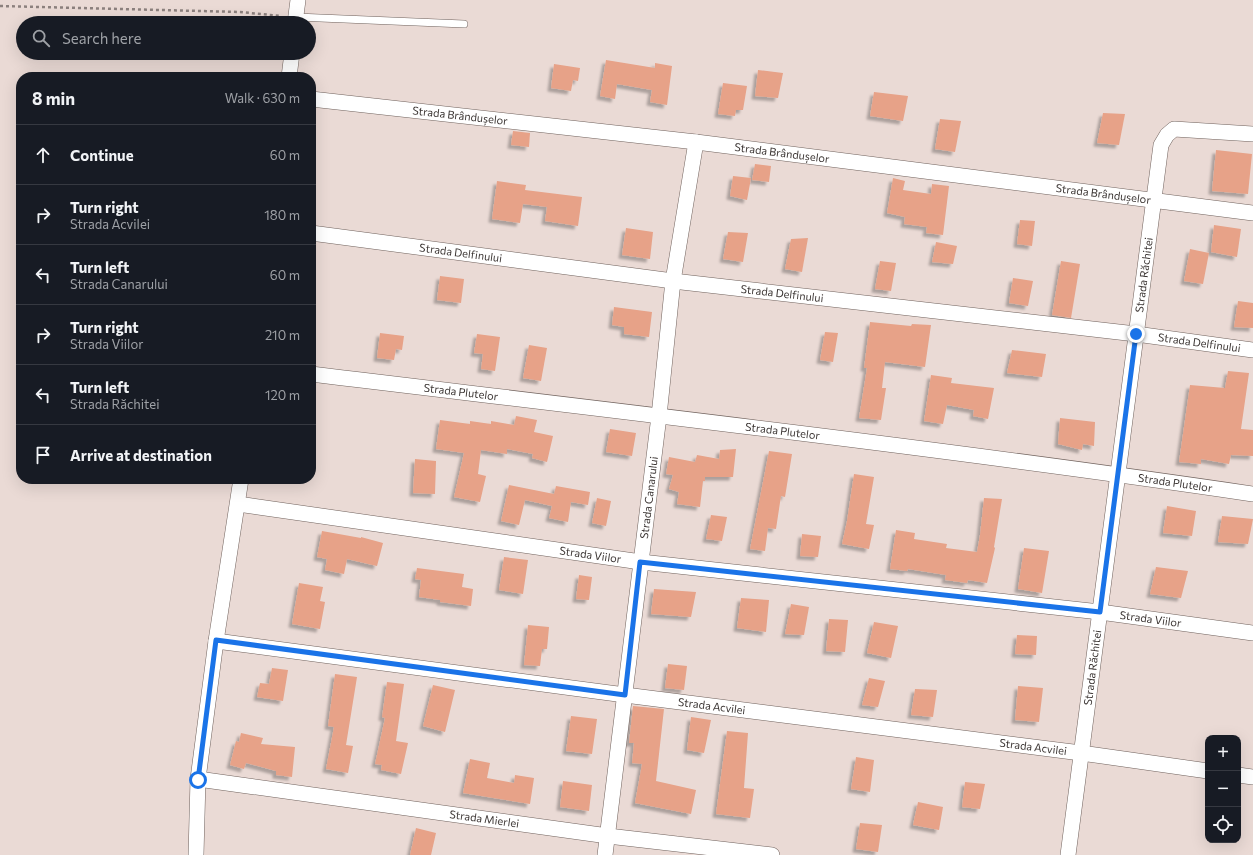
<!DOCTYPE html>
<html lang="en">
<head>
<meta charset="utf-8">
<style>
	:root { --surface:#171b24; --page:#242831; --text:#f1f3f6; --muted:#9ea1a6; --line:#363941 }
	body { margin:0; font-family:Commissioner,sans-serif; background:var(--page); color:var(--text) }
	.controls { position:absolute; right:12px; bottom:12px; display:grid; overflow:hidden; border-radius:8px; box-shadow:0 4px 16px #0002 }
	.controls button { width:36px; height:36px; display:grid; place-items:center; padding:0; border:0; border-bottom:1px solid var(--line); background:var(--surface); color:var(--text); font:20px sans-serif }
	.stop { position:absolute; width:12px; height:12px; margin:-9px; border:3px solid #1a73e8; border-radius:50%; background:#fff }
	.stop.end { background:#1a73e8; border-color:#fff; box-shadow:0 1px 4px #0008 }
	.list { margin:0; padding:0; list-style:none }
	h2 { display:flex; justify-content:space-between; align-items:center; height:52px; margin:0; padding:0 16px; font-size:17px }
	h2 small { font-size:13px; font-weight:400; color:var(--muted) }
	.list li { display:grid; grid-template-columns:26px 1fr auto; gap:12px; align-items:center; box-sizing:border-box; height:60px; padding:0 16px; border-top:1px solid var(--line) }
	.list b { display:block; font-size:15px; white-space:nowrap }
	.list p { margin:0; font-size:13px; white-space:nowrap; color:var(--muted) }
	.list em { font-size:13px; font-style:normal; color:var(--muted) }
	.icon { flex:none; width:22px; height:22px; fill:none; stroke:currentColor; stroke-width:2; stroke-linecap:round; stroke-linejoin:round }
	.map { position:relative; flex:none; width:1253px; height:855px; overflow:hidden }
	.search { position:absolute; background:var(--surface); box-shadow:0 4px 16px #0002; left:16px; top:16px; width:300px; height:44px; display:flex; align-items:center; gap:10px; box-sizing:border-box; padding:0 14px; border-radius:22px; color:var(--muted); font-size:15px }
	.panel { position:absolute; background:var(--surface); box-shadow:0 4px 16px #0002; left:16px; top:72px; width:300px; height:412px; border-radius:16px }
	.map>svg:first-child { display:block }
	.building { fill:#e7a288; filter:url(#shadow) }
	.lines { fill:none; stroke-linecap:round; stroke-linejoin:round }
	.service-casing { stroke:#70625d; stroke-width:8 }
	.minor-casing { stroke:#70625d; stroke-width:16 }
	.path { stroke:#8c817e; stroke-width:2.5; stroke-dasharray:3 3; stroke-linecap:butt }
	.service { stroke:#fff; stroke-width:7 }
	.minor { stroke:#fff; stroke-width:15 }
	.route { stroke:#1a73e8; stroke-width:5 }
	.labels { text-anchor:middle; stroke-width:3; stroke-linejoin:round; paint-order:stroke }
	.street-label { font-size:11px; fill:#3c3634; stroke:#f7e8e2 }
</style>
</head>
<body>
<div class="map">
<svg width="1253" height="855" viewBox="0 0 1253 855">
	<defs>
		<filter id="shadow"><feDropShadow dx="-3.5" dy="3.5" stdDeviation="1" flood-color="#0004"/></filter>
	</defs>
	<rect width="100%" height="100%" fill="#eadad5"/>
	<g class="building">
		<path d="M606 60 655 68V63L672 66 667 105 650 102 652 90 617 84 615 99 600 96Z"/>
		<path d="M554 64 580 68 578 81 573 80 571 91 551 88Z"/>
		<path d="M758 70 783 73 778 98 755 96Z"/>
		<path d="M723 83 747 86 743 110H736L735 116 718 114Z"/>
		<path d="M874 92 908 96 903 121 870 116Z"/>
		<path d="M1103 113 1125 114 1119 145 1097 143Z"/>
		<path d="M940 119 961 121 955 152 935 149Z"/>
		<path d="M513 131 530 133 529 147 511 145Z"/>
		<path d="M1216 150 1252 154 1248 194 1212 191Z"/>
		<path d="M755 164 771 166 769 182 752 180Z"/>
		<path d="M733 176 751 178 747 200 730 196Z"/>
		<path d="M893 178 905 181 903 190 931 194 932 184 949 186 943 235 926 233 927 227 904 224 905 217 887 213Z"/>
		<path d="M497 181 526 185 525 190 582 197 578 226 545 221 547 207 523 204 520 223 492 219Z"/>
		<path d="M1020 220 1035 221 1032 246 1017 244Z"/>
		<path d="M1214 225 1241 229 1237 257 1211 252Z"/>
		<path d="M626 228 653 232 650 259 622 255Z"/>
		<path d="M728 232 748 233 743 262 723 259Z"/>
		<path d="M808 238 802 272 785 269 791 239Z"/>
		<path d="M936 242 957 246 953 264 932 262Z"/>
		<path d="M1190 249 1209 253 1203 284 1184 281Z"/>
		<path d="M880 261 896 263 891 291 875 289Z"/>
		<path d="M1061 261 1080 264 1071 318 1052 315Z"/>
		<path d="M440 276 464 279 461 303 437 300Z"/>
		<path d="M1013 278 1033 281 1028 306 1009 303Z"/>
		<path d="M1238 301 1253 303V328L1234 327Z"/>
		<path d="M614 307 652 312 649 337 624 334V327L612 325Z"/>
		<path d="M870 322 911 326 912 324 931 325 925 367 885 362 882 388H886L881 420 859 418 867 368H864Z"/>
		<path d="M825 332 838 333 833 362 820 360Z"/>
		<path d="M380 333 404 336 402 350 396 349 394 360 377 358Z"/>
		<path d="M477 334 500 337 495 371 481 369 483 354 474 353Z"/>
		<path d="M529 345 547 348 541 381 523 378Z"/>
		<path d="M1012 350 1046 354 1042 377 1007 373Z"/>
		<path d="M1228 371 1249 373 1241 429 1253 430V456L1231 455 1229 464 1201 459V464L1179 462 1190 385 1225 388Z"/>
		<path d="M931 375 952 378 951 383 994 388 988 419 973 416 974 410 947 405 943 424 924 421Z"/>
		<path d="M516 416 537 420 534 432 553 436 547 462 532 458 533 454 507 449V454L481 450 478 474 486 476 480 502 454 497 464 453 436 449 440 420 470 424V421L491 424V421L514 425Z"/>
		<path d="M1060 418 1095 422 1094 446 1083 444 1082 450 1058 444Z"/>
		<path d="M610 429 636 433 632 456 606 452Z"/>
		<path d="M736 449 733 477H705V481H703L700 507 677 504 679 492 669 489 673 475 666 474 669 457 695 462 697 455 719 459 720 450Z"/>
		<path d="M769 451 792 454 785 497 781 496 776 529 768 528 765 551 750 549Z"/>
		<path d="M415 459 436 461 435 494 413 493Z"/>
		<path d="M854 474 874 477 866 524 874 525 869 549 842 544 847 521Z"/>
		<path d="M509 485 554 494 556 486 590 492 588 505 571 502 568 522 549 518 552 506 525 500 519 525 501 521Z"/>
		<path d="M597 498 611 501 606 526 592 523Z"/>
		<path d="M984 498 1002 499 994 547 995 548 987 583 968 580 967 583 945 580 946 575 908 569 907 571 890 569 896 530 915 533 914 539 947 544 946 548 977 552 980 535Z"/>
		<path d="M1167 506 1196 511 1192 536 1163 533Z"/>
		<path d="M711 515 727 517 722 541 706 539Z"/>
		<path d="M1222 516 1253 519 1248 544 1218 542Z"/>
		<path d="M322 531 361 538V537L383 543 377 566 347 559 344 574 325 570 327 559 317 557Z"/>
		<path d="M802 534 821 536 818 557 800 556Z"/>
		<path d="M1024 548 1049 551 1042 593 1018 589Z"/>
		<path d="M504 557 528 560 523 594 499 590Z"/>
		<path d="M1156 567 1188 571 1181 598 1150 594Z"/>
		<path d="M417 568 464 574 462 587 473 589 471 606 440 602V600L419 597 421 580 415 579Z"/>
		<path d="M579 575 592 577 589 600 576 599Z"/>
		<path d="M299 583 323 587 320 601 325 602 320 629 292 624Z"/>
		<path d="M654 589 696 592 691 617 651 614Z"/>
		<path d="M741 598 769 600 766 632 737 628Z"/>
		<path d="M791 604 809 607 804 635 785 634Z"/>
		<path d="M829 619 848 620 845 652 826 651Z"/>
		<path d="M874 622 898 626 891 658 867 653Z"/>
		<path d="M528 625 549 627 547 649H542L540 666 524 665Z"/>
		<path d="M1017 635 1037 636 1036 655 1015 654Z"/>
		<path d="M668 664 687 666 684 690 665 688Z"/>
		<path d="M272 668 288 670 283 701 257 697 260 683 269 684Z"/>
		<path d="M335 674 357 677 346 745 353 746 348 773 326 769 334 727 328 726Z"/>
		<path d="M869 678 885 681 878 707 862 705Z"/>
		<path d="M387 682 404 684 396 741 408 743 401 774 381 770 382 765 375 764 385 718 382 717Z"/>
		<path d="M433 685 455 690 445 732 423 726Z"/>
		<path d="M1018 686 1043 688 1039 722 1015 720Z"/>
		<path d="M915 689 937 690 933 717 911 715Z"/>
		<path d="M633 706 664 709 656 781 696 790 691 814 635 803 642 764 632 763 634 743H629Z"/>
		<path d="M571 716 597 719 592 754 566 751Z"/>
		<path d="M691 717 711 720 704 753 687 750Z"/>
		<path d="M727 731 748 733 744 788 754 789 750 818 716 814Z"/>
		<path d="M241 733 263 738 261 744 295 747 292 777 276 775V771L246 763 244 769 230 765 236 741 239 742Z"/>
		<path d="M856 757 874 760 870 792 851 789Z"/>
		<path d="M470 759 490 763 487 778 514 783 515 775 534 778 530 804 463 793Z"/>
		<path d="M563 781 592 785 589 811 560 807Z"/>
		<path d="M965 782 985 784 980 809 962 807Z"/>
		<path d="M918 802 943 807 939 830 913 825Z"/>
		<path d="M860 823 882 825 878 852 856 849Z"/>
		<path d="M416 828 436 833 431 855H410Z"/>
	</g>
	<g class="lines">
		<defs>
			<path id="service" d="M296 17 464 24"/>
			<g id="minor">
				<path d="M295 23 298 0"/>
				<path d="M289 77 292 53"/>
				<path id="s1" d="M311 99 696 142 1253 213"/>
				<path id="s2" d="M311 233 673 281 1136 334 1253 350"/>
				<path id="s3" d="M311 374C625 412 940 448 1253 494"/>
				<path id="s4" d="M238 504 641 562 1100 612 1253 633"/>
				<path id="s5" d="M216 641 625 695 1081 753 1208 771"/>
				<path d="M1238 775 1253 777"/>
				<path id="s6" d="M198 779 608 836 772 855"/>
				<path d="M196 855 198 779 216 641 241 479"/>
				<path id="s7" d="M605 855 659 416 673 281 696 142"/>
				<path id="s8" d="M1068 855 1161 145 1167 135 1174 129 1253 134"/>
			</g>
		</defs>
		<use href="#service" class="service-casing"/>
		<use href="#minor" class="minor-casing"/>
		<path class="path" d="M0 6 240 12 281 16"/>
		<use href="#service" class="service"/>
		<use href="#minor" class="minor"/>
	</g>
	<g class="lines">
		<path class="route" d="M198 780 216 640 625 695 640 562 1100 612 1136 334"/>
	</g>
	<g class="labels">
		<g class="street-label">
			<text dy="4" stroke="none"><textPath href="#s1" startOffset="150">Strada Brândușelor</textPath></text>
			<text dy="4" stroke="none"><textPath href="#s1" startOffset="474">Strada Brândușelor</textPath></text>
			<text dy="4" stroke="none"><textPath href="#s1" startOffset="798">Strada Brândușelor</textPath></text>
			<text dy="4" stroke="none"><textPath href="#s2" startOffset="151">Strada Delfinului</textPath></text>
			<text dy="4" stroke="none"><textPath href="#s8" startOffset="585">Strada Răchitei</textPath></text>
			<text dy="4" stroke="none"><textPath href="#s2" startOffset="475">Strada Delfinului</textPath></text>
			<text dy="4" stroke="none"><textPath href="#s2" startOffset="895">Strada Delfinului</textPath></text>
			<text dy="4" stroke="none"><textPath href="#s3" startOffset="151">Strada Plutelor</textPath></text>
			<text dy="4" stroke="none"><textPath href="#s3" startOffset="475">Strada Plutelor</textPath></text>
			<text dy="4" stroke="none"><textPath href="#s3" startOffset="871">Strada Plutelor</textPath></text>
			<text dy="4" stroke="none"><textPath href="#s7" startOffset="360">Strada Canarului</textPath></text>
			<text dy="4" stroke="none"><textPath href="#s4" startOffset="356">Strada Viilor</textPath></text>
			<text dy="4" stroke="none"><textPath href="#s4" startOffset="920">Strada Viilor</textPath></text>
			<text dy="4" stroke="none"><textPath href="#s8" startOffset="189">Strada Răchitei</textPath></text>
			<text dy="4" stroke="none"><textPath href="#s5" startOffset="500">Strada Acvilei</textPath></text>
			<text dy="4" stroke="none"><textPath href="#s5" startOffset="824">Strada Acvilei</textPath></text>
			<text dy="4" stroke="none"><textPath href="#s6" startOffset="289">Strada Mierlei</textPath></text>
		</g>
	</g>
</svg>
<div class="controls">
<button>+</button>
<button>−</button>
<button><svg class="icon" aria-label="locate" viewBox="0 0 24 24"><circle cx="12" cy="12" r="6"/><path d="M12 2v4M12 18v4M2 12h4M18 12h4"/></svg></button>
</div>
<div class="stop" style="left:198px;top:780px"></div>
<div class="stop end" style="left:1136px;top:334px"></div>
<div class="search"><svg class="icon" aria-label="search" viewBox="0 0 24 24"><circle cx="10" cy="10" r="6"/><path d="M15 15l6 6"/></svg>Search here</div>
<section class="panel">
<h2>8 min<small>Walk · 630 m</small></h2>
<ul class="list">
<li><svg class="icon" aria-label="ahead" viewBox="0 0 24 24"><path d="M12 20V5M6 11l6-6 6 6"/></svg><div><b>Continue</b></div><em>60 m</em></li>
<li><svg class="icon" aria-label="right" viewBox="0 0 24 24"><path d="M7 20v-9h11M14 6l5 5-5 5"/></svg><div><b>Turn right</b><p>Strada Acvilei</p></div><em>180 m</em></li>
<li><svg class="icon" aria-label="left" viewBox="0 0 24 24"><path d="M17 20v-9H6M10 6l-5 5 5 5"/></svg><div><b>Turn left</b><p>Strada Canarului</p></div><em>60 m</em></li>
<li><svg class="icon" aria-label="right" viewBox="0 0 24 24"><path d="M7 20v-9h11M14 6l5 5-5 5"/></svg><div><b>Turn right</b><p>Strada Viilor</p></div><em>210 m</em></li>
<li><svg class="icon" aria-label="left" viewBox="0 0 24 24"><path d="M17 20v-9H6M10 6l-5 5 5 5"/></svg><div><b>Turn left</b><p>Strada Răchitei</p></div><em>120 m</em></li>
<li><svg class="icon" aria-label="arrive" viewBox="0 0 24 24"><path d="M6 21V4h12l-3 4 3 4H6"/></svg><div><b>Arrive at destination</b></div></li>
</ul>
</section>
</div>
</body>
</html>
